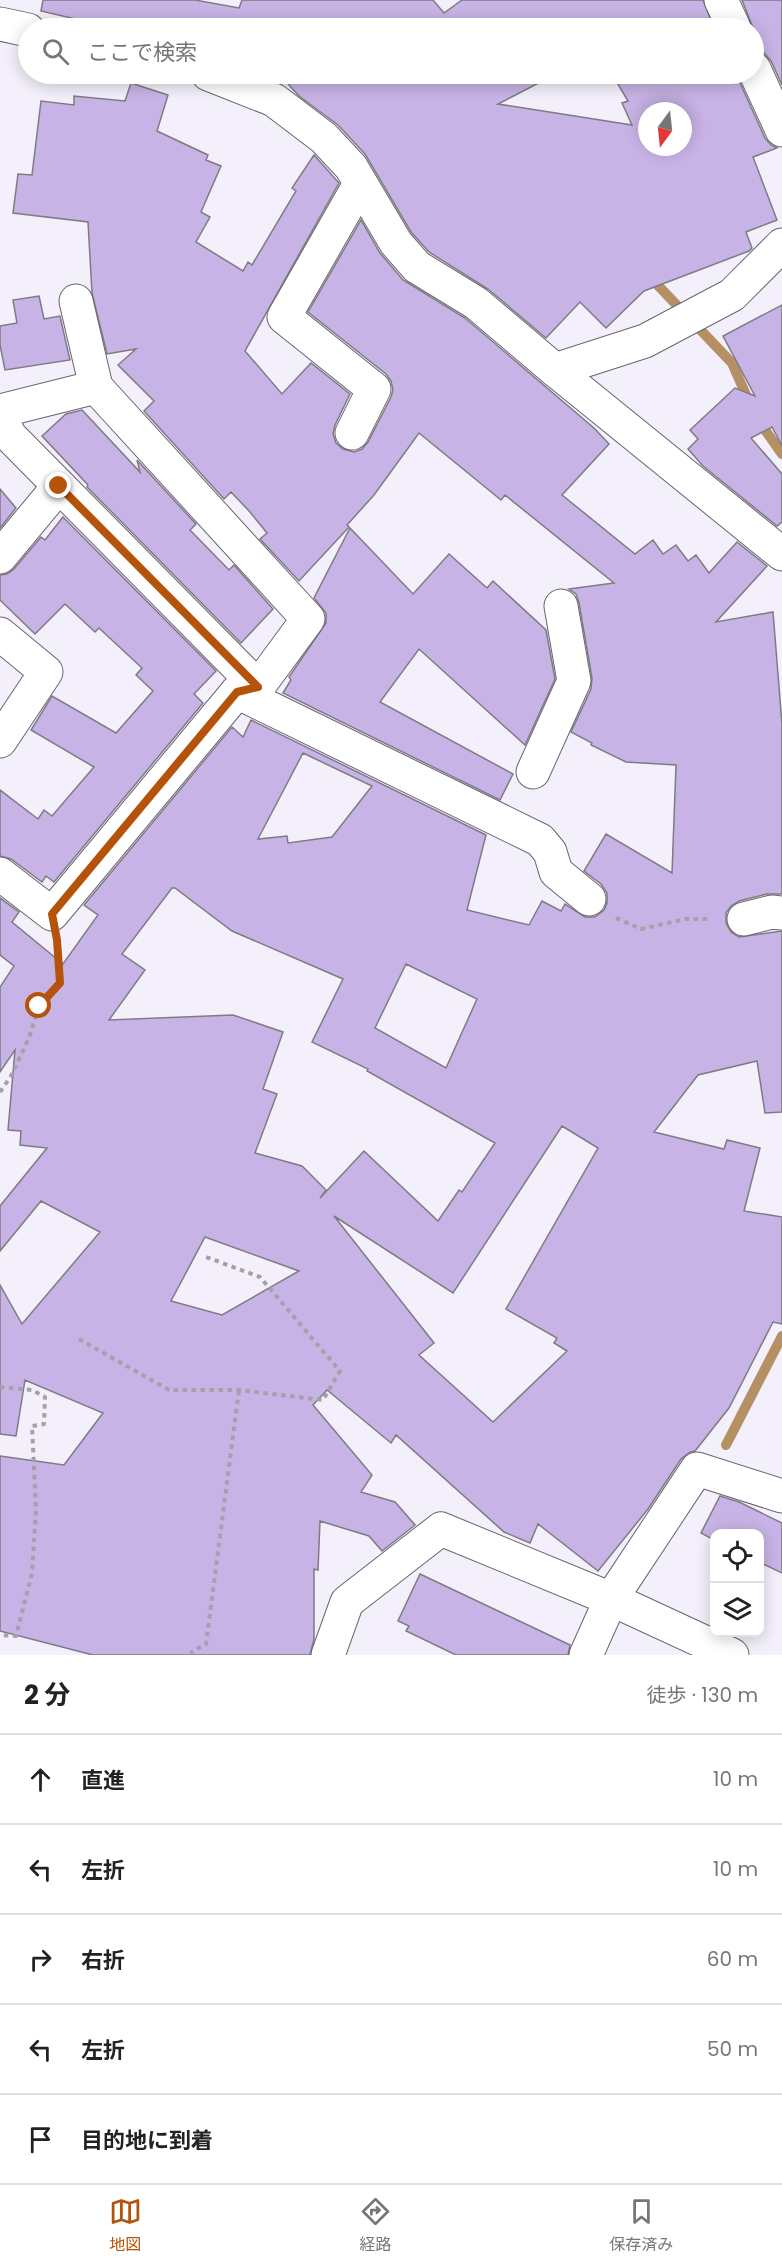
<!DOCTYPE html>
<html lang="ja">
<head>
<meta charset="utf-8">
<style>
	:root { --surface:#fff; --page:#f2f2f2; --text:#222; --muted:#767676; --line:#e0e0e0; --accent:#b45309 }
	body { margin:0; font-family:Poppins,"Noto Sans JP",sans-serif; background:var(--page); color:var(--text) }
	.controls { position:absolute; right:18px; bottom:18px; display:grid; overflow:hidden; border-radius:12px; box-shadow:0 3px 15px #0003 }
	.controls button { width:54px; height:54px; display:grid; place-items:center; padding:0; border:0; border-bottom:2px solid var(--line); background:var(--surface); color:var(--text); font:30px sans-serif }
	.compass { position:absolute; left:638px; top:102px; width:54px; height:54px; border-radius:50%; background:var(--surface); box-shadow:0 3px 15px #0003; rotate:195deg }
	.stop { position:absolute; width:18px; height:18px; margin:-14px; border:4px solid #b45309; border-radius:50%; background:#fff }
	.stop.end { background:#b45309; border-color:#fff; box-shadow:0 2px 6px #0008 }
	.list { margin:0; padding:0; list-style:none }
	h2 { display:flex; justify-content:space-between; align-items:center; height:78px; margin:0; padding:0 24px; font-size:26px }
	h2 small { font-size:20px; font-weight:400; color:var(--muted) }
	.list li { display:grid; grid-template-columns:39px 1fr auto; gap:18px; align-items:center; box-sizing:border-box; height:90px; padding:0 24px; border-top:2px solid var(--line) }
	.list b { display:block; font-size:22px; white-space:nowrap }
	.list em { font-size:20px; font-style:normal; color:var(--muted) }
	.icon { flex:none; width:33px; height:33px; fill:none; stroke:currentColor; stroke-width:2; stroke-linecap:round; stroke-linejoin:round }
	.map { position:relative; flex:none; width:782px; height:1655px; overflow:hidden }
	.search { position:absolute; background:var(--surface); box-shadow:0 3px 15px #0003; left:18px; right:18px; top:18px; height:66px; display:flex; align-items:center; gap:15px; box-sizing:border-box; padding:0 21px; border-radius:33px; color:var(--muted); font-size:22px }
	.sheet { height:528px; background:var(--surface) }
	nav { display:flex; justify-content:space-around; align-items:center; box-sizing:border-box; height:84px; border-top:2px solid var(--line); background:var(--surface); font-size:16px; color:var(--muted) }
	nav a { display:grid; justify-items:center; gap:3px }
	nav .on { color:var(--accent) }
	.map>svg:first-child { display:block }
	.lines { fill:none; stroke-linecap:round; stroke-linejoin:round }
	.stream { stroke:#b69065; stroke-width:10 }
	.building { fill:#c7b3e5; stroke:#7e7b84; stroke-width:1.5; fill-rule:evenodd }
	.minor-casing { stroke:#68656e; stroke-width:35 }
	.tertiary-casing { stroke:#68656e; stroke-width:35 }
	.path { stroke:#a4a1a9; stroke-width:4; stroke-dasharray:4.5 4.5; stroke-linecap:butt }
	.minor { stroke:#fff; stroke-width:33 }
	.tertiary { stroke:#fff; stroke-width:33 }
	.route { stroke:#b45309; stroke-width:8 }
</style>
</head>
<body>
<div class="map">
<svg width="782" height="1655" viewBox="0 0 782 1655">
	<rect width="100%" height="100%" fill="#f4f0fb"/>
	<g class="lines">
		<g class="stream">
			<path d="M649 276 732 363 750 404"/>
			<path d="M758 420 782 454"/>
			<path d="M726 1445 782 1336"/>
		</g>
	</g>
	<g class="building">
		<path d="M43 0H195L239 8 242 0H433L444 13 462 0H703L714 28H114L41 11Z"/>
		<path d="M742 0H782V85L771 61 764 53 753 51V28Z"/>
		<path d="M279 74H556L498 104 632 125 622 103 628 101 612 74H736L765 138 771 145 777 148 753 157 777 220 746 232 752 248 749 251 644 291 606 328 580 302 546 338 488 289 429 252 411 232 365 154 338 125 299 96ZM647 111H683V147H647Z"/>
		<path d="M131 83 168 95 157 131 208 155 206 160 221 166 201 212 210 217 196 242 243 271 248 262 252 265 296 191 292 188 314 155 339 183 245 351 282 394 311 363 350 394 335 425 333 434 336 443 343 449 354 452 362 449 368 442 391 397 393 390 391 381 386 374 308 312 361 220 380 253 403 280 465 318 594 428 609 444 562 495 635 554 653 540 663 554 676 545 688 561 696 555 709 573 737 542 767 566 716 622 773 612 782 724V894H767L739 901 731 906 726 913V923L731 932 739 937 782 931V1112L765 1113 757 1061 698 1075 654 1132 724 1149 727 1140 760 1148 744 1211 782 1217V1324L773 1322 729 1408 695 1451 690 1452 681 1459 648 1509 598 1571 538 1524 530 1543 504 1532 396 1435 391 1443 327 1390 313 1405 372 1475 361 1492 395 1502 415 1525 382 1551 369 1536 320 1521 318 1570 314 1569V1639L310 1655H93L0 1631V1456L64 1465 103 1413 25 1380 16 1436 0 1434V1285L22 1324 100 1232 41 1201 0 1251V1206L47 1148 20 1145 21 1131 8 1130 15 1050 0 1072V987L14 966 0 955V898L19 912 12 922 63 964 98 915 84 905 232 727 243 737 251 720 486 835 467 910 529 925 542 901 561 911 565 904 585 917H595L604 910 607 903V893L601 884 584 871 606 834 672 873 676 765 626 762 591 745 592 743 571 732 591 689 592 678 579 603 576 594 569 589 614 583 505 495 501 500 419 433 374 495 347 525 349 527 299 581 260 539 267 533 250 512 231 492 224 499 144 411 154 401 118 365 136 349 107 354 92 293 88 222 13 213 18 174 32 175 41 101 74 105V96L125 101ZM303 753 372 786 332 837 288 843 287 836 258 839ZM172 888H175L232 931 343 979 312 1042 368 1069 367 1071 495 1143 462 1192 459 1190 438 1221 364 1151 320 1198 326 1190 302 1166 255 1153 277 1094 263 1089 283 1032 233 1015 109 1020 145 970 122 954ZM406 964 477 999 446 1068 375 1028ZM562 1126 598 1148 506 1309 557 1338 554 1343 567 1351 493 1422 419 1355 434 1343 334 1216 453 1293ZM205 1237 299 1271 222 1315 171 1301Z"/>
		<path d="M39 296 44 319 60 316 70 360 5 370 0 345V326L17 323 13 300Z"/>
		<path d="M782 305V446L772 427 751 438 782 474V522L777 526 703 466 688 449 698 439 690 430 735 388 755 396 723 336Z"/>
		<path d="M82 410 140 472 137 460 196 524 190 530 229 570 234 565 273 609 241 643 87 487 88 485 42 436 66 414Z"/>
		<path d="M0 489 16 508 0 528Z"/>
		<path d="M63 517 216 671 194 694 203 703 54 882 46 876 42 882 11 859 0 856V790L38 819 44 810 52 816 94 767 31 730 52 696 116 733 153 691 136 675 142 668 99 628 95 632 65 604 35 634 0 600V575L7 574 14 569 41 537 45 540Z"/>
		<path d="M350 528 413 594 449 554 487 588 493 581 546 630 555 679 525 745 419 649 380 702 513 774 500 800 283 693 291 680 289 677 326 623V613L314 598Z"/>
		<path d="M720 1496 739 1502 782 1523V1573L759 1562V1533H714V1540L701 1533Z"/>
		<path d="M420 1574 570 1645 568 1655H456L406 1631 409 1626 398 1621Z"/>
	</g>
	<g class="lines">
		<defs>
			<g id="minor">
				<path d="M0 24 28 30"/>
				<path d="M208 74 274 100 324 138 351 167 396 243 417 267 476 303 555 370 782 554"/>
				<path d="M76 301 96 387"/>
				<path d="M555 370 645 341 732 295 782 245"/>
				<path d="M0 411 96 387 308 619 258 687"/>
				<path d="M0 417 10 436 258 687 237 692 52 914 0 874"/>
				<path d="M352 433 374 389 284 317 360 184"/>
				<path d="M0 557 59 486"/>
				<path d="M0 634 46 672 0 741"/>
				<path d="M237 692 540 840 550 852 556 872 589 899"/>
				<path d="M533 772 574 681 561 606"/>
				<path d="M744 919 772 912 782 913"/>
				<path d="M328 1655 347 1602 441 1529 611 1599 732 1655"/>
				<path d="M586 1655 611 1599 697 1469 782 1496"/>
			</g>
			<g id="tertiary">
				<path d="M721 0 734 28"/>
				<path d="M754 69 782 130"/>
			</g>
		</defs>
		<use href="#minor" class="minor-casing"/>
		<use href="#tertiary" class="tertiary-casing"/>
		<g class="path">
			<path d="M616 918 641 929 686 919H710"/>
			<path d="M0 1092 11 1076 29 1038 39 1006 60 983 57 948"/>
			<path d="M79 1339 169 1390H239L323 1400 340 1371 260 1277 206 1257"/>
			<path d="M0 1387 32 1390 45 1397 44 1424 32 1426 36 1509 32 1573 16 1636 0 1635"/>
			<path d="M191 1655 192 1652 206 1644 239 1390"/>
		</g>
		<use href="#minor" class="minor"/>
		<use href="#tertiary" class="tertiary"/>
	</g>
	<g class="lines">
		<path class="route" d="M39 1006 60 983 57 940 52 914 237 692 258 687 59 486"/>
	</g>
</svg>
<div class="controls">
<button><svg class="icon" aria-label="locate" viewBox="0 0 24 24"><circle cx="12" cy="12" r="6"/><path d="M12 2v4M12 18v4M2 12h4M18 12h4"/></svg></button>
<button><svg class="icon" aria-label="layers" viewBox="0 0 24 24"><path d="M12 4l9 5-9 5-9-5zM3 14l9 5 9-5"/></svg></button>
</div>
<svg class="compass" viewBox="-18 -18 36 36"><path d="M0-13l5 13h-10z" fill="#e53935"/><path d="M0 13l5-13h-10z" fill="#767676"/></svg>
<div class="stop" style="left:39px;top:1006px"></div>
<div class="stop end" style="left:59px;top:486px"></div>
<div class="search"><svg class="icon" aria-label="search" viewBox="0 0 24 24"><circle cx="10" cy="10" r="6"/><path d="M15 15l6 6"/></svg>ここで検索</div>
</div>
<section class="sheet">
<h2>2 分<small>徒歩 · 130 m</small></h2>
<ul class="list">
<li><svg class="icon" aria-label="ahead" viewBox="0 0 24 24"><path d="M12 20V5M6 11l6-6 6 6"/></svg><div><b>直進</b></div><em>10 m</em></li>
<li><svg class="icon" aria-label="left" viewBox="0 0 24 24"><path d="M17 20v-9H6M10 6l-5 5 5 5"/></svg><div><b>左折</b></div><em>10 m</em></li>
<li><svg class="icon" aria-label="right" viewBox="0 0 24 24"><path d="M7 20v-9h11M14 6l5 5-5 5"/></svg><div><b>右折</b></div><em>60 m</em></li>
<li><svg class="icon" aria-label="left" viewBox="0 0 24 24"><path d="M17 20v-9H6M10 6l-5 5 5 5"/></svg><div><b>左折</b></div><em>50 m</em></li>
<li><svg class="icon" aria-label="arrive" viewBox="0 0 24 24"><path d="M6 21V4h12l-3 4 3 4H6"/></svg><div><b>目的地に到着</b></div></li>
</ul>
</section>
<nav>
<a class="on"><svg class="icon" aria-label="map" viewBox="0 0 24 24"><path d="M3 6l6-2 6 2 6-2v14l-6 2-6-2-6 2zM9 4v14M15 6v14"/></svg>地図</a>
<a><svg class="icon" aria-label="directions" viewBox="0 0 24 24"><path d="M12 3l9 9-9 9-9-9zM9 14v-3h6M13 9l2 2-2 2"/></svg>経路</a>
<a><svg class="icon" aria-label="saved" viewBox="0 0 24 24"><path d="M7 4h10v16l-5-4-5 4z"/></svg>保存済み</a>
</nav>
</body>
</html>
